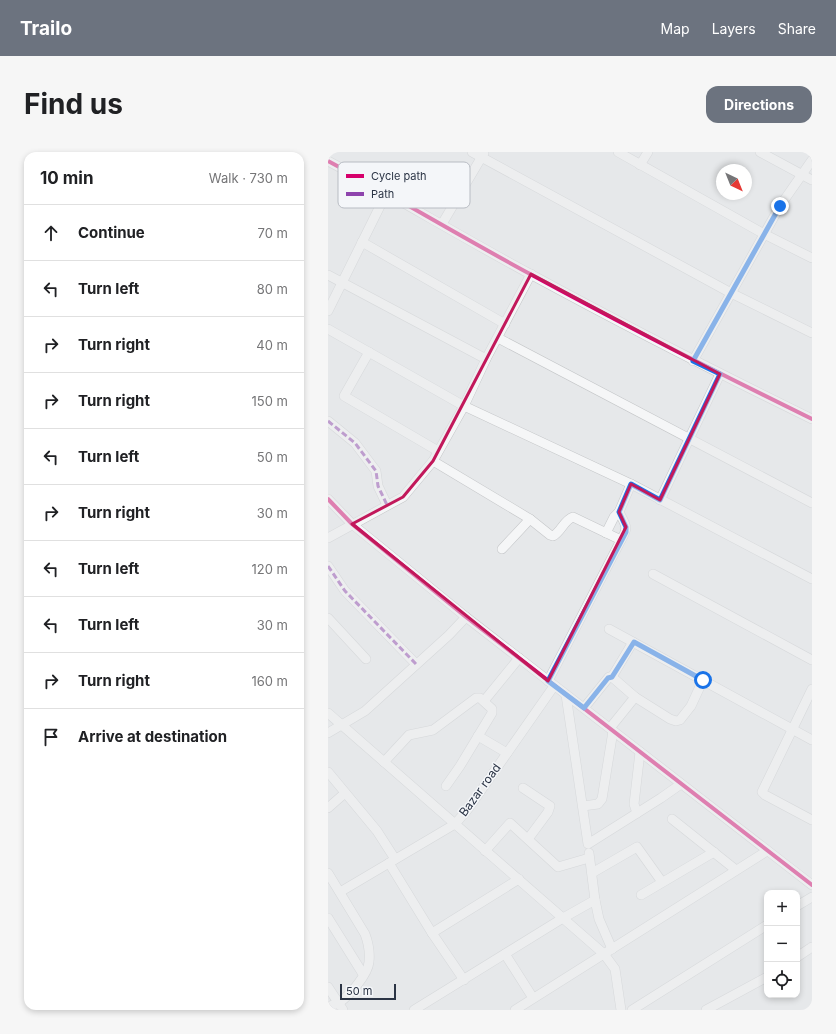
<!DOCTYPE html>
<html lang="en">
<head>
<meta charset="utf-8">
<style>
	:root { --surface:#fff; --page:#f6f6f6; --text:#202124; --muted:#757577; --line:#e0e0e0; --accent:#6c737f }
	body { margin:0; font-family:Inter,sans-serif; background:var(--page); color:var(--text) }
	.controls { position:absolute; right:12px; bottom:12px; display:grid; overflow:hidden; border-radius:8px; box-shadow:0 2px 6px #0003 }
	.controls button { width:36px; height:36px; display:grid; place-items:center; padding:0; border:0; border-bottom:1px solid var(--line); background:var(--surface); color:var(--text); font:20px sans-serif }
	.compass { position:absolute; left:388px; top:12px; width:36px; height:36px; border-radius:50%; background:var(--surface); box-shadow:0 2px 6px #0003; rotate:137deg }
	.scale { position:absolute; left:12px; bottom:10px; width:56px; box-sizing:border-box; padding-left:4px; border:2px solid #2b3445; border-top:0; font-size:11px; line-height:14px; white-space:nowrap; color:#2b3445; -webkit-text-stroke:3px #f4f6f9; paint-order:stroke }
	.stop { position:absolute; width:12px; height:12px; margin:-9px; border:3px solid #1a73e8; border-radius:50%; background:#fff }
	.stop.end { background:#1a73e8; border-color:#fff; box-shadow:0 1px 4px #0008 }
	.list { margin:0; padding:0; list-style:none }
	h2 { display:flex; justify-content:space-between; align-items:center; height:52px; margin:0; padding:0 16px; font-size:17px }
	h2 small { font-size:13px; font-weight:400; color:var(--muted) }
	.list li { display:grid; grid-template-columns:26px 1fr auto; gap:12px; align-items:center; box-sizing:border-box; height:56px; padding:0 16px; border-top:1px solid var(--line) }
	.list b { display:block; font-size:15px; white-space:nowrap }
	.list em { font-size:13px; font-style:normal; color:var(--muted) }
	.icon { flex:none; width:22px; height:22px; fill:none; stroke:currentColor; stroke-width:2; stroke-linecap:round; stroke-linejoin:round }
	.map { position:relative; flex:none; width:484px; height:858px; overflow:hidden; border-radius:12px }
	header { display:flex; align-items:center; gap:24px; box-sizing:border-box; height:56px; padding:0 20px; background:var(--accent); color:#fff }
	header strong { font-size:19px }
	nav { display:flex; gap:22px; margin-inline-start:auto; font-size:14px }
	.intro { display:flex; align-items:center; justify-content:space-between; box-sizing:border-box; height:96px; padding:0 24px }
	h1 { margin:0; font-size:28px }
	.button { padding:10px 18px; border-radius:12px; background:var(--accent); color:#fff; font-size:14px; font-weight:700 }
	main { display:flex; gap:24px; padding:0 24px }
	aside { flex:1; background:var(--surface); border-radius:12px; box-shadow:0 2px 6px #0003 }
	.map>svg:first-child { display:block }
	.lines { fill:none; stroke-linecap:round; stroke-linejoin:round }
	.minor-casing { stroke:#c4c6c8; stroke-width:10 }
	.minor { stroke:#f5f6f7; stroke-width:9 }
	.quiet { stroke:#8e44ad; stroke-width:3; stroke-dasharray:6 3; stroke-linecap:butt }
	.cycleway-casing { stroke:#f4f6f9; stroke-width:6 }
	.cycleway { stroke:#d6006c; stroke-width:4 }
	.route { stroke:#1a73e8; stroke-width:5 }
	.marked { fill:none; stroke:#c2185b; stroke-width:3; stroke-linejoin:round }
	.labels { text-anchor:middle; stroke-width:3; stroke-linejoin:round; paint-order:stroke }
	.street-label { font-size:12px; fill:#2b3445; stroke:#f4f6f9 }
	.key { fill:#f4f6f9; stroke:#b8bcc3; stroke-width:1 }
	.key-label { font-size:11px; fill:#2b3445 }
</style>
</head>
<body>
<header>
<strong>Trailo</strong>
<nav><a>Map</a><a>Layers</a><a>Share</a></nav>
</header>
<div class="intro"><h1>Find us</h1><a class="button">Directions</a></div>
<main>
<aside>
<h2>10 min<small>Walk · 730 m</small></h2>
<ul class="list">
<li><svg class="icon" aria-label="ahead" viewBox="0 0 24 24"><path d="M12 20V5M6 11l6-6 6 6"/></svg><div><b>Continue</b></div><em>70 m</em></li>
<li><svg class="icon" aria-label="left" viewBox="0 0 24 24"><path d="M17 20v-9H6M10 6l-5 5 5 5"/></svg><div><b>Turn left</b></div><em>80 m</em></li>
<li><svg class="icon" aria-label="right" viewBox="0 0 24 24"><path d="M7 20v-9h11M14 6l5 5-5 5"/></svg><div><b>Turn right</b></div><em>40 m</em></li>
<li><svg class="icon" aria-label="right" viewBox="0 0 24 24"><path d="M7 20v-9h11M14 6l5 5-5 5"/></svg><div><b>Turn right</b></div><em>150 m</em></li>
<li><svg class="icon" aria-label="left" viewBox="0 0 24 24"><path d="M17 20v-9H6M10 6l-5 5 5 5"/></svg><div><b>Turn left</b></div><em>50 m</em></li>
<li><svg class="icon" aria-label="right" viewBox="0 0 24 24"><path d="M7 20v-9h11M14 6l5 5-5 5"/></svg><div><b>Turn right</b></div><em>30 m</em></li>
<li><svg class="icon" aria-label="left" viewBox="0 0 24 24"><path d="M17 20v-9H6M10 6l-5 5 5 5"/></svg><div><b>Turn left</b></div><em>120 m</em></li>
<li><svg class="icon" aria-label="left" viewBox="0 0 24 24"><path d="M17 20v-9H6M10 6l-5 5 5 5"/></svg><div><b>Turn left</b></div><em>30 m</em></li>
<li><svg class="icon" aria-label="right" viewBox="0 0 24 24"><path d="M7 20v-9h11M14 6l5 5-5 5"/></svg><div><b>Turn right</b></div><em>160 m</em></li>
<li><svg class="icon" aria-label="arrive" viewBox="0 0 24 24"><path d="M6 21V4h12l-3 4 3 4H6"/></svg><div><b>Arrive at destination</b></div></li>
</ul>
</aside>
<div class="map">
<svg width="484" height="858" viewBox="0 0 484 858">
	<rect width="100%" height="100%" fill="#e6e8ea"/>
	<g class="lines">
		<defs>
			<g id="minor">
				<path d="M144 0 403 141 484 181"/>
				<path d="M290 0 436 82 484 106"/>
				<path d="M432 0 484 28"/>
				<path d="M0 9C69 46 135 86 204 123 296 173 390 221 484 267"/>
				<path d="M312 13 320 0"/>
				<path d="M114 72 156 1"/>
				<path d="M34 90 177 172"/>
				<path d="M0 123 158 207"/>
				<path d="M0 159 59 40"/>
				<path d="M0 177 136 254 303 332 484 427"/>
				<path d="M170 186 484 351"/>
				<path d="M41 200 16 244 110 299"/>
				<path d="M365 209 452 54 484 8"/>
				<path d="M0 269 27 291 48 319 50 334 59 353"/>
				<path d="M105 309 202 367 174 397"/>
				<path d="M0 347 24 372 138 465 484 733"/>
				<path d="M332 348 392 222"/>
				<path d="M291 360C298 374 301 375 293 388"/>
				<path d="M202 367 222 383 225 384C233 380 236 368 245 365L293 388 220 529"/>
				<path d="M278 381 286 365 291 360 303 332"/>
				<path d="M0 386 75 345 105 309 136 254 158 207 203 122"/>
				<path d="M0 414 17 439 88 512"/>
				<path d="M325 422 484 508"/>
				<path d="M0 466 38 507"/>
				<path d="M281 477 484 588"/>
				<path d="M284 525 305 490"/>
				<path d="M484 537 434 640 437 643 484 668"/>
				<path d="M238 543 260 692 333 646 353 632"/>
				<path d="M156 549 191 506"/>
				<path d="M256 556 281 525H284L307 545"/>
				<path d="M0 561 276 802 287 817 293 858"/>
				<path d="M282 576 307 545 342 567 348 569 352 568 363 554 375 528"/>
				<path d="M0 581 37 559 121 483 138 465"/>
				<path d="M150 584 179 601"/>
				<path d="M56 610 81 583 105 578 148 546H152L164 557V561L132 614 118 634"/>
				<path d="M0 620 49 679 67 707"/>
				<path d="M195 636 222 654 220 660 200 687"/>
				<path d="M255 654 270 652 274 647 285 579"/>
				<path d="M0 656 17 641"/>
				<path d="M309 661 306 652 312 600"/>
				<path d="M344 667 408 718"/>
				<path d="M157 699 182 671 230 715 261 706"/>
				<path d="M261 701 267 748 271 767 284 797"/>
				<path d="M61 711 104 781 136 828"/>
				<path d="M0 721 37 782C40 790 42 801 41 810 40 822 22 843 12 850 9 852 4 853 0 855"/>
				<path d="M264 721 309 695 334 730"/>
				<path d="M12 740 127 672 140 657 226 534"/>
				<path d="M313 743 386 700"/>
				<path d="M469 754 484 745"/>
				<path d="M0 766 35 822"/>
				<path d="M104 781 191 727"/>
				<path d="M177 802 205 846"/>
				<path d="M469 805 484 795"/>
				<path d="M0 835 15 858"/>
				<path d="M86 858 235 766 267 748"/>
				<path d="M187 858 439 699"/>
				<path d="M304 858 439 773"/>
				<path d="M378 858 439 825"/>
			</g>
		</defs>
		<use href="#minor" class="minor-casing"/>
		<use href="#minor" class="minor"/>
		<g class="quiet">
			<path d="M0 269 27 291 48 319 50 334 59 353"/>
			<path d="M0 414 17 439 88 512"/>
		</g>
		<defs>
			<g id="cycleway">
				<path d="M0 9C69 46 135 86 204 123 296 173 390 221 484 267"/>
				<path d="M0 347 24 372 138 465 484 733"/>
			</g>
		</defs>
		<use href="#cycleway" class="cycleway-casing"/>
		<use href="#cycleway" class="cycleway"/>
	</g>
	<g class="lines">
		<path class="route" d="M375 528 306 490 284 525 280 526 256 556 220 529 298 380V375L291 360 303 332 332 348 392 222 365 209 452 54"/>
	</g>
	<path d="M0 0H484V858H0ZM203 122 392 222 332 348 303 332 291 360 298 375 220 529 24 372 75 345 105 309Z" fill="#e6e8ea" fill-opacity=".55" fill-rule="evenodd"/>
	<path class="marked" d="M203 122 392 222 332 348 303 332 291 360 298 375 220 529 24 372 75 345 105 309Z"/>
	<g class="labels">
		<g class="street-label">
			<text transform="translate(152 638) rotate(-54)" y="4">Bazar road</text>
		</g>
	</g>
	<rect x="10" y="10" width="132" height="46" rx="6" class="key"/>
	<rect x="18" y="22" width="18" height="4" fill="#d6006c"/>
	<rect x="18" y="40" width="18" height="4" fill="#8e44ad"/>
	<g class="key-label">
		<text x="43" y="28">Cycle path</text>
		<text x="43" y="46">Path</text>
	</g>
</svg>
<div class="controls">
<button>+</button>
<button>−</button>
<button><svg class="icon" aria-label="locate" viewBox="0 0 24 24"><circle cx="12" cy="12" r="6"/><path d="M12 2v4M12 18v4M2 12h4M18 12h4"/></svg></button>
</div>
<svg class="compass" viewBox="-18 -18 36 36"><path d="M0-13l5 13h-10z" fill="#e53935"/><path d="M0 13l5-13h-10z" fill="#757577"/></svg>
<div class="scale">50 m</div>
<div class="stop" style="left:375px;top:528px"></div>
<div class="stop end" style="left:452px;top:54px"></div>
</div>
</main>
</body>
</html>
